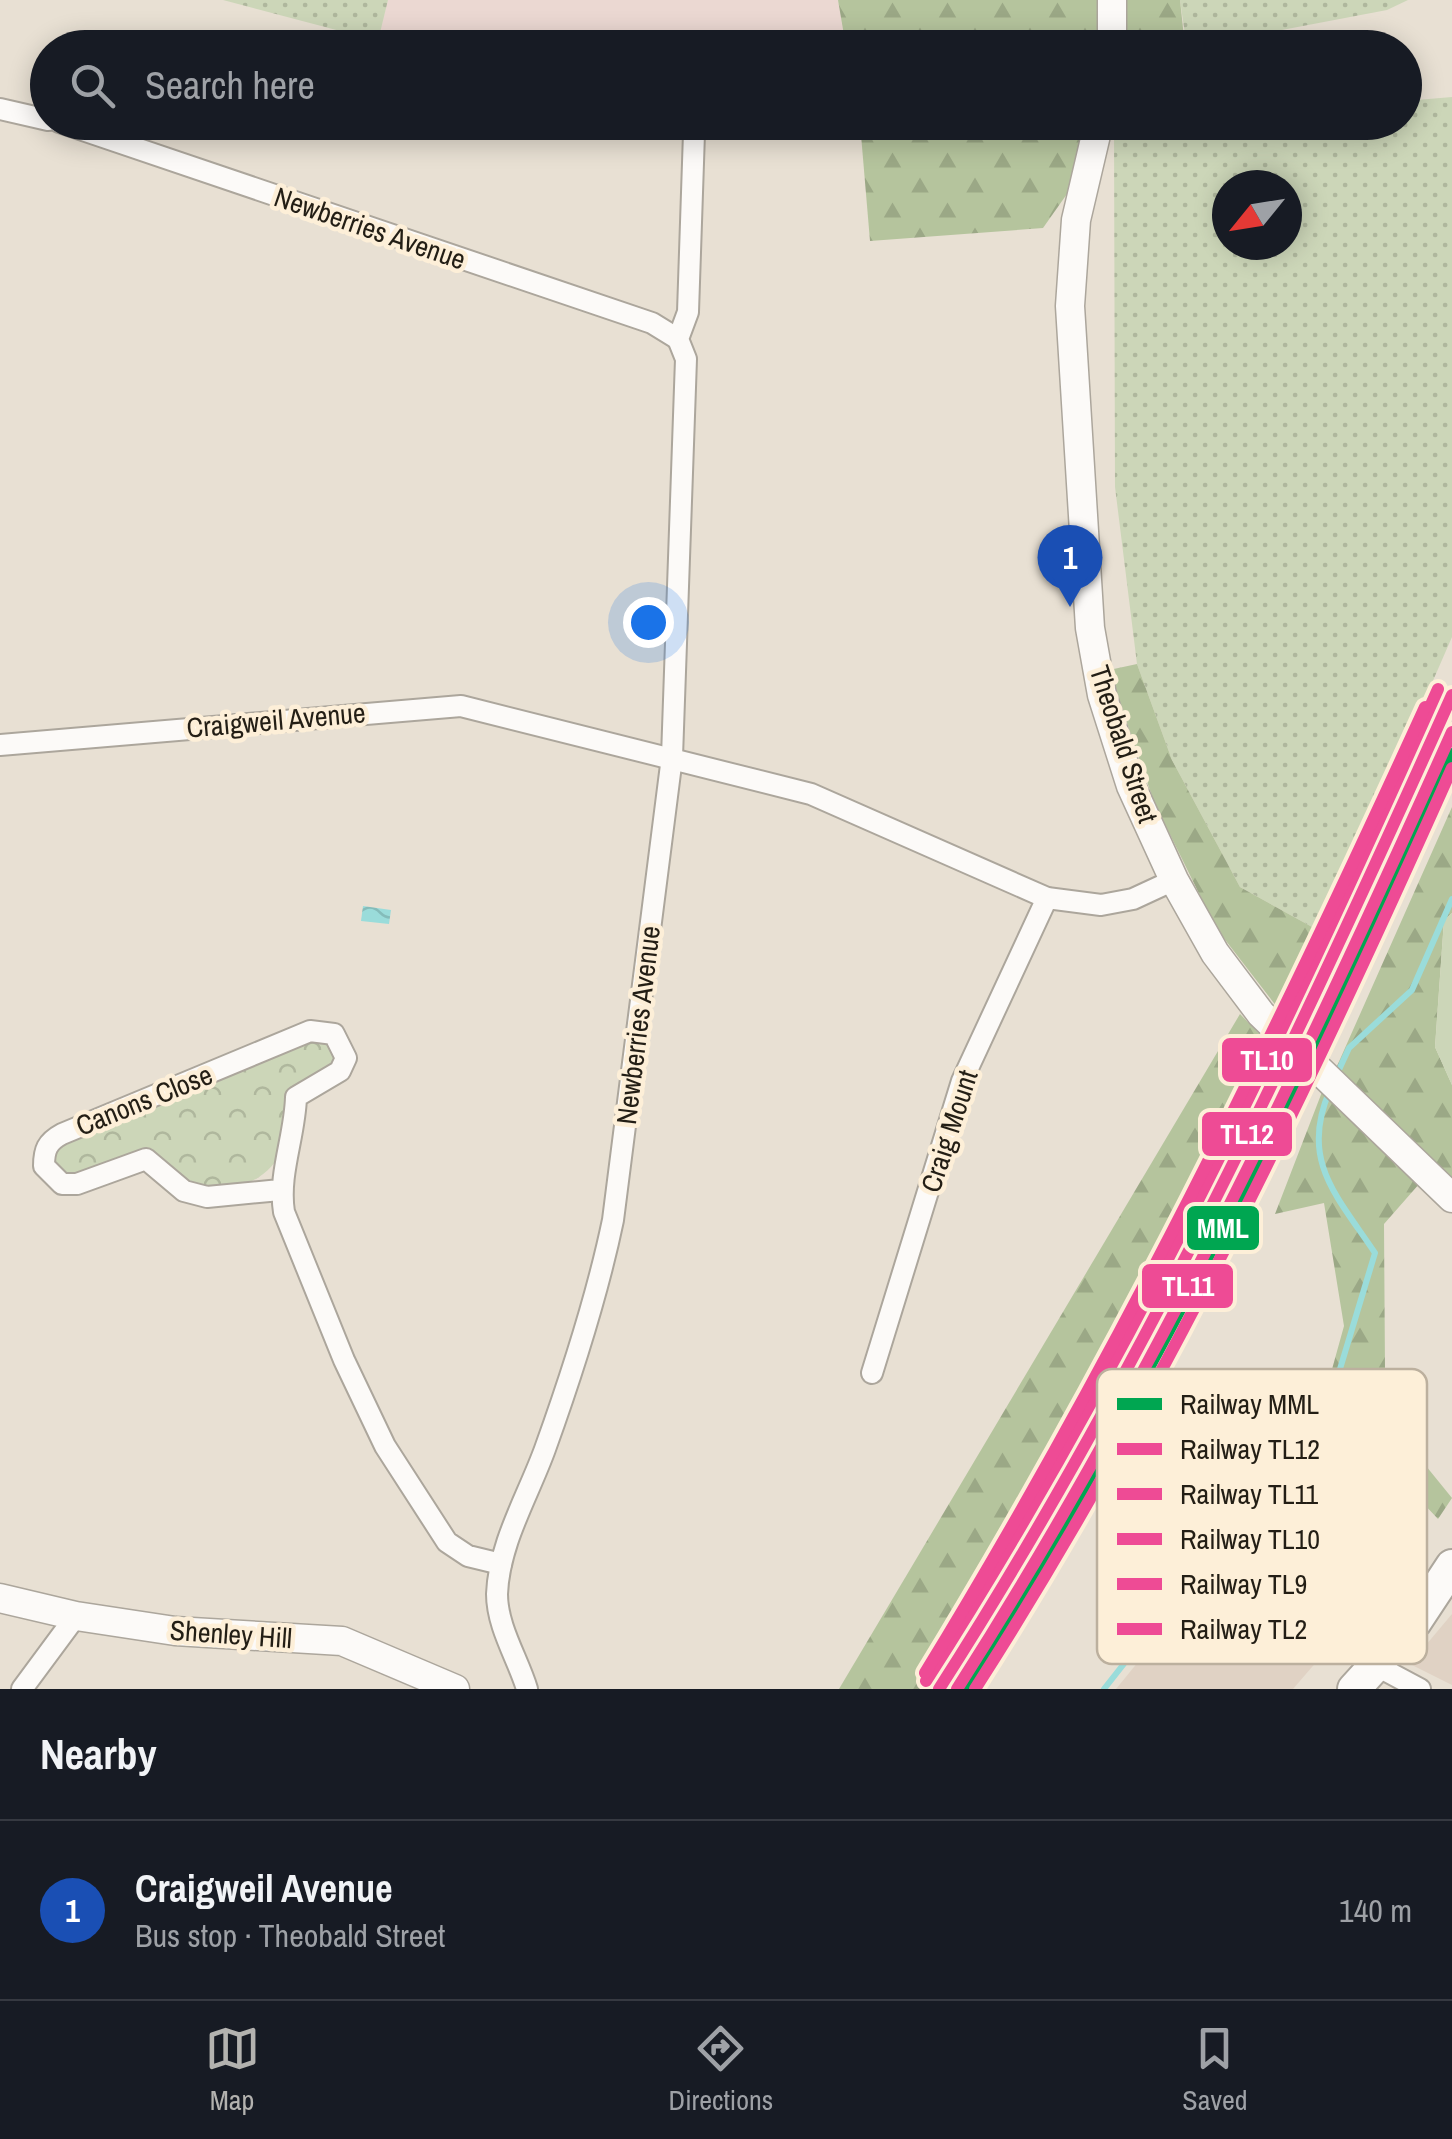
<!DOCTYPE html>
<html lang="en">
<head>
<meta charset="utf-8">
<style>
	:root { --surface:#171b24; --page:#242831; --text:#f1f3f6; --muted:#9ea1a6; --line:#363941; --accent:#b3b2af }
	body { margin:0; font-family:"Archivo Narrow",sans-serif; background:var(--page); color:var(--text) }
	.compass { position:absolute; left:1212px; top:170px; width:90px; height:90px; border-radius:50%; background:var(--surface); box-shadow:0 5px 25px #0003; rotate:240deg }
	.you { position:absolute; left:648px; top:622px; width:35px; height:35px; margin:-25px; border:8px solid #fff; border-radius:50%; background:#1a73e8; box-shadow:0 0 0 15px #1a73e833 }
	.badge { display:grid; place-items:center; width:65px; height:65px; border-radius:50%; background:var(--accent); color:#fff; font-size:32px; font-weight:700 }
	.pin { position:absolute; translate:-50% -82px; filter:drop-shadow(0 2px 5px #0008) }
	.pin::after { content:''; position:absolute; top:52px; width:35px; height:30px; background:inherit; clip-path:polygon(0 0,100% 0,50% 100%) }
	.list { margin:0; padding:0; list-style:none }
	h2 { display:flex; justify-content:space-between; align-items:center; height:130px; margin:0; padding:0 40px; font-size:42px }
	h2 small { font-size:32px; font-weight:400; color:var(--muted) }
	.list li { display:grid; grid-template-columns:65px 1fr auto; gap:30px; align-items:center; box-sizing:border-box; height:180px; padding:0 40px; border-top:2px solid var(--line) }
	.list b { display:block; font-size:38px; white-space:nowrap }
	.list p { margin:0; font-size:32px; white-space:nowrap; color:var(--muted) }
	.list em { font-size:32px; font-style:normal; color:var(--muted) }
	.icon { flex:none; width:55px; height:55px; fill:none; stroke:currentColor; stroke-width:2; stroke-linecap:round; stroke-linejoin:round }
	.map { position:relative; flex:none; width:1452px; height:1689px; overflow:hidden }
	.search { position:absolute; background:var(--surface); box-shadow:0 5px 25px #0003; left:30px; right:30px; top:30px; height:110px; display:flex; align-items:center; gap:25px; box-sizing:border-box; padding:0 35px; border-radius:55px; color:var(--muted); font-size:38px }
	.sheet { height:310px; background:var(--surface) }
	nav { display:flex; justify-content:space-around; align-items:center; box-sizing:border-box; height:140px; border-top:2px solid var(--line); background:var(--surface); font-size:28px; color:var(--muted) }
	nav a { display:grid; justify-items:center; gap:5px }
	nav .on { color:var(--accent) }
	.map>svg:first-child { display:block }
	.commercial { fill:#e0d2c4 }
	.education { fill:#ebd8d2 }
	.grass { fill:url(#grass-dots); fill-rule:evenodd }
	.forest { fill:url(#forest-firs) }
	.park { fill:url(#park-crowns) }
	.pitch { fill:#ccd6b8 }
	.water { fill:url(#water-waves) }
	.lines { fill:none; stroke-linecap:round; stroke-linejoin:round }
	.stream { stroke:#9adcda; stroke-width:6 }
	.street-casing { stroke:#aca69c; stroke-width:24 }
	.secondary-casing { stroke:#aca69c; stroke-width:31 }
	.primary-casing { stroke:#aca69c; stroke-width:36 }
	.street { stroke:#fcfaf8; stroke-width:20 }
	.secondary { stroke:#fcfaf8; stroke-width:28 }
	.primary { stroke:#fcfaf8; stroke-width:32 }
	.rail-1-casing { stroke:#fdefd8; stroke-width:20 }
	.rail-2-casing { stroke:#fdefd8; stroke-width:20 }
	.rail-3-casing { stroke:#fdefd8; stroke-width:20 }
	.rail-4-casing { stroke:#fdefd8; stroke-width:20 }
	.rail-5-casing { stroke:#fdefd8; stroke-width:20 }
	.rail-6-casing { stroke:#fdefd8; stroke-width:20 }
	.rail-1 { stroke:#00a651; stroke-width:12 }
	.rail-2 { stroke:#ee4b95; stroke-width:12 }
	.rail-3 { stroke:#ee4b95; stroke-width:12 }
	.rail-4 { stroke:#ee4b95; stroke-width:12 }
	.rail-5 { stroke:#ee4b95; stroke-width:12 }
	.rail-6 { stroke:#ee4b95; stroke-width:12 }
	.labels { text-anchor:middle; stroke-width:9; stroke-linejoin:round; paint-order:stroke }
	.street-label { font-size:28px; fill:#231e15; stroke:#fdefd8 }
	.key { fill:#fdefd8; stroke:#bcb09e; stroke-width:2.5 }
	.key-label { font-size:28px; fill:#231e15 }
	.line-badge { stroke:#fdefd8; stroke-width:4 }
	.badge-label { font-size:28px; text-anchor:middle; font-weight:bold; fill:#fff }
</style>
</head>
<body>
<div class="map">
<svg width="1452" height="1689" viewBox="0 0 1452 1689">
	<defs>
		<pattern id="grass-dots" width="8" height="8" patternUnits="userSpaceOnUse" patternTransform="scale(2.5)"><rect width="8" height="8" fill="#ccd6b8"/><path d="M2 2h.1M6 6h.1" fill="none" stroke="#afb79d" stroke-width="1.8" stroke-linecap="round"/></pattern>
		<pattern id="forest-firs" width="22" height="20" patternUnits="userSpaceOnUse" patternTransform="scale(2.5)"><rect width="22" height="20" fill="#b5c49d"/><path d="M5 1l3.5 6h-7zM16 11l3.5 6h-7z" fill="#9ba886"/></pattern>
		<pattern id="park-crowns" width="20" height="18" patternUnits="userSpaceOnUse" patternTransform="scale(2.5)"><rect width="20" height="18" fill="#ccd6b8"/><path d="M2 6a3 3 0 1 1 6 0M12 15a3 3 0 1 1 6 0" fill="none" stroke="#afb79d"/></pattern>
		<pattern id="water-waves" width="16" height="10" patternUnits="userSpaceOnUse" patternTransform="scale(2.5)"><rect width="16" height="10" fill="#9adcda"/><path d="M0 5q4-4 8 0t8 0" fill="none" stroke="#84bcba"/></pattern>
	</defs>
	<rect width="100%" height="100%" fill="#e8e0d3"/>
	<g class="commercial">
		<path d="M1312 1449 1420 1542 1293 1689H1116Z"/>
		<path d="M1452 1614V1685L1410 1664Z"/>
	</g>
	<path class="education" d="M388 0H838L846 47 406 48 378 41Z"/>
	<g class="grass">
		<path d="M223 0H388L378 41Z"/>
		<path d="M1180 0H1408L1387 10 1187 48Z"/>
		<path d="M1452 97V637L1323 933 1240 887 1172 760 1137 664 1115 487 1114 127 1404 122 1405 101ZM1227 185H1287V245H1227Z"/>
	</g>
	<g class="forest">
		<path d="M838 0H1180L1185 47H846Z"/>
		<path d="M860 123H1117L1043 228 870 241Z"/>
		<path d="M1137 664 1172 760 1240 887 1323 933 1287 1020 1216 928 1154 802 1109 670Z"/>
		<path d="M1452 807V913L1444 920 1435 1047 1452 1085V1183L1337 1066Z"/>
		<path d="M1240 1014 1277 1052 1124 1348 953 1651 927 1689H839Z"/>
		<path d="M1322 1092 1420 1183 1384 1224 1385 1371 1413 1450 1452 1498 1438 1519 1324 1398 1344 1326 1324 1203 1275 1214Z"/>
	</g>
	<path class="park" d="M319 1036 337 1049 336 1065 298 1086C293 1105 291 1129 284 1147 267 1186 221 1199 184 1181 170 1174 162 1158 149 1151L72 1177 56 1173 51 1152 55 1146Z"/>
	<path class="pitch" d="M1452 913V1085L1435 1047 1444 920Z"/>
	<path class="water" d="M363 906 391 910 389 924 361 921Z"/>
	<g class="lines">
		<g class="stream">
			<path d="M1337 1074 1349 1048 1412 990 1452 899"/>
			<path d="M1104 1689 1330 1402 1375 1253C1337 1196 1299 1160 1330 1090"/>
		</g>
		<defs>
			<g id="street">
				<path d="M0 109 48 120"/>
				<path d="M59 122 652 323 678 339"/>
				<path d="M0 745 461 706 811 794 1047 898 1101 905 1133 899 1174 880"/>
				<path d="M280 1190 207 1197 184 1191 146 1159 77 1184H62L44 1166C44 1150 47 1142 62 1134L310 1031 334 1034 346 1058 340 1071 296 1097C295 1136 278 1174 284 1212L344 1360 385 1446 447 1542 468 1556 501 1564"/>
				<path d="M872 1373 962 1081 1047 898"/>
				<path d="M1375 1665 1420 1689"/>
				<path d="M22 1689 76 1616"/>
				<path d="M527 1689C518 1659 497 1627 497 1594 499 1543 528 1496 545 1449 572 1374 597 1297 613 1220L672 757 686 359 678 339 688 312 694 133"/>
			</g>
			<g id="secondary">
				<path d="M1112 48V0"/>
				<path d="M1099 122 1076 220 1070 306 1090 628 1102 695 1131 786 1174 880 1215 953 1261 1014 1452 1198"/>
				<path d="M0 1598 76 1616 175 1631 342 1641 455 1689"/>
			</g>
			<path id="primary" d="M1354 1689 1415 1622 1452 1566"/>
		</defs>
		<use href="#street" class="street-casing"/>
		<use href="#secondary" class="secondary-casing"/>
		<use href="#primary" class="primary-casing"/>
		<use href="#street" class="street"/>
		<use href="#secondary" class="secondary"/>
		<use href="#primary" class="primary"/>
		<defs>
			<path id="rail-1" d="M969 1689C1146 1385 1308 1075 1452 754"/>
			<path id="rail-2" d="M939 1689C1140 1376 1300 1034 1452 695"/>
			<path id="rail-3" d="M957 1689C1150 1387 1306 1058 1452 732"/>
			<path id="rail-4" d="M926 1681C1127 1368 1287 1028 1438 689"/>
			<path id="rail-5" d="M975 1689C1161 1399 1312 1082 1452 768"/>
			<path id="rail-6" d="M925 1673C1115 1362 1274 1038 1425 707"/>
		</defs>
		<use href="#rail-1" class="rail-1-casing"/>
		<use href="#rail-2" class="rail-2-casing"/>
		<use href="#rail-3" class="rail-3-casing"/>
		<use href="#rail-4" class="rail-4-casing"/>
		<use href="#rail-5" class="rail-5-casing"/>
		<use href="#rail-6" class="rail-6-casing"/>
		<use href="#rail-1" class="rail-1"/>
		<use href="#rail-2" class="rail-2"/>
		<use href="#rail-3" class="rail-3"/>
		<use href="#rail-4" class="rail-4"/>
		<use href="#rail-5" class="rail-5"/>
		<use href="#rail-6" class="rail-6"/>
	</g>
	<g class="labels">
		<g class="street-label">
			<text transform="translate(370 228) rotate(19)" y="10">Newberries Avenue</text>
			<text transform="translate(276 720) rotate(-5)" y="10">Craigweil Avenue</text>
			<text transform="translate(1124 744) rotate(72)" y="10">Theobald Street</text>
			<text transform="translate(638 1025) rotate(-83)" y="10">Newberries Avenue</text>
			<text transform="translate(144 1100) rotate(-22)" y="10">Canons Close</text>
			<text transform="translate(949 1131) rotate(-72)" y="10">Craig Mount</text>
			<text transform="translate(231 1634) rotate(4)" y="10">Shenley Hill</text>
		</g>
	</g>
	<rect x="1097" y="1369" width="330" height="295" rx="15" class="key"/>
	<rect x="1117" y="1398" width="45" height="12" fill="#00a651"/>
	<rect x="1117" y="1443" width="45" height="12" fill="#ee4b95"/>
	<rect x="1117" y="1488" width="45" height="12" fill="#ee4b95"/>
	<rect x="1117" y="1533" width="45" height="12" fill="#ee4b95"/>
	<rect x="1117" y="1578" width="45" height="12" fill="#ee4b95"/>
	<rect x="1117" y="1623" width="45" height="12" fill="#ee4b95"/>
	<g class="key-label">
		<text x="1180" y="1414">Railway MML</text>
		<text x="1180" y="1459">Railway TL12</text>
		<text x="1180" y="1504">Railway TL11</text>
		<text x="1180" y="1549">Railway TL10</text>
		<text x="1180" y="1594">Railway TL9</text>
		<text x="1180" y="1639">Railway TL2</text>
	</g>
	<g class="line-badge">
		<rect x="1220" y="1036" width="94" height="48" rx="10" fill="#ee4b95"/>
		<rect x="1200" y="1110" width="94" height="48" rx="10" fill="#ee4b95"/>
		<rect x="1185" y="1204" width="76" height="48" rx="10" fill="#00a651"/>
		<rect x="1140" y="1262" width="95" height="48" rx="10" fill="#ee4b95"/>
	</g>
	<g class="badge-label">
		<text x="1267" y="1070">TL10</text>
		<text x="1247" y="1144">TL12</text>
		<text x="1223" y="1238">MML</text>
		<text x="1188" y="1296">TL11</text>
	</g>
</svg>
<svg class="compass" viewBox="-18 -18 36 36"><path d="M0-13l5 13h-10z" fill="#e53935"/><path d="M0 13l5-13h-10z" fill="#9ea1a6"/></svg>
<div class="you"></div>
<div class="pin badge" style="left:1070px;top:607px;background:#1a4fb4">1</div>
<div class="search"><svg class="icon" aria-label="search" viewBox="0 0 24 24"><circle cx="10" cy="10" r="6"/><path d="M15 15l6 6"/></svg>Search here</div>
</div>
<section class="sheet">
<h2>Nearby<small></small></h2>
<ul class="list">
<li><span class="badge" style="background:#1a4fb4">1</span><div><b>Craigweil Avenue</b><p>Bus stop · Theobald Street</p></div><em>140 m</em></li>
</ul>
</section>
<nav>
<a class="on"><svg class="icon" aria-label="map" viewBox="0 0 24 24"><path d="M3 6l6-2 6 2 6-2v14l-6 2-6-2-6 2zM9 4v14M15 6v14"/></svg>Map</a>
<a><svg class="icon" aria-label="directions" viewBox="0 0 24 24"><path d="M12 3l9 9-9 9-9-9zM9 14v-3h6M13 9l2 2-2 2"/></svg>Directions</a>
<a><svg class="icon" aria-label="saved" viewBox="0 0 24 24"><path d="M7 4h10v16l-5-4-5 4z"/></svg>Saved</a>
</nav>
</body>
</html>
